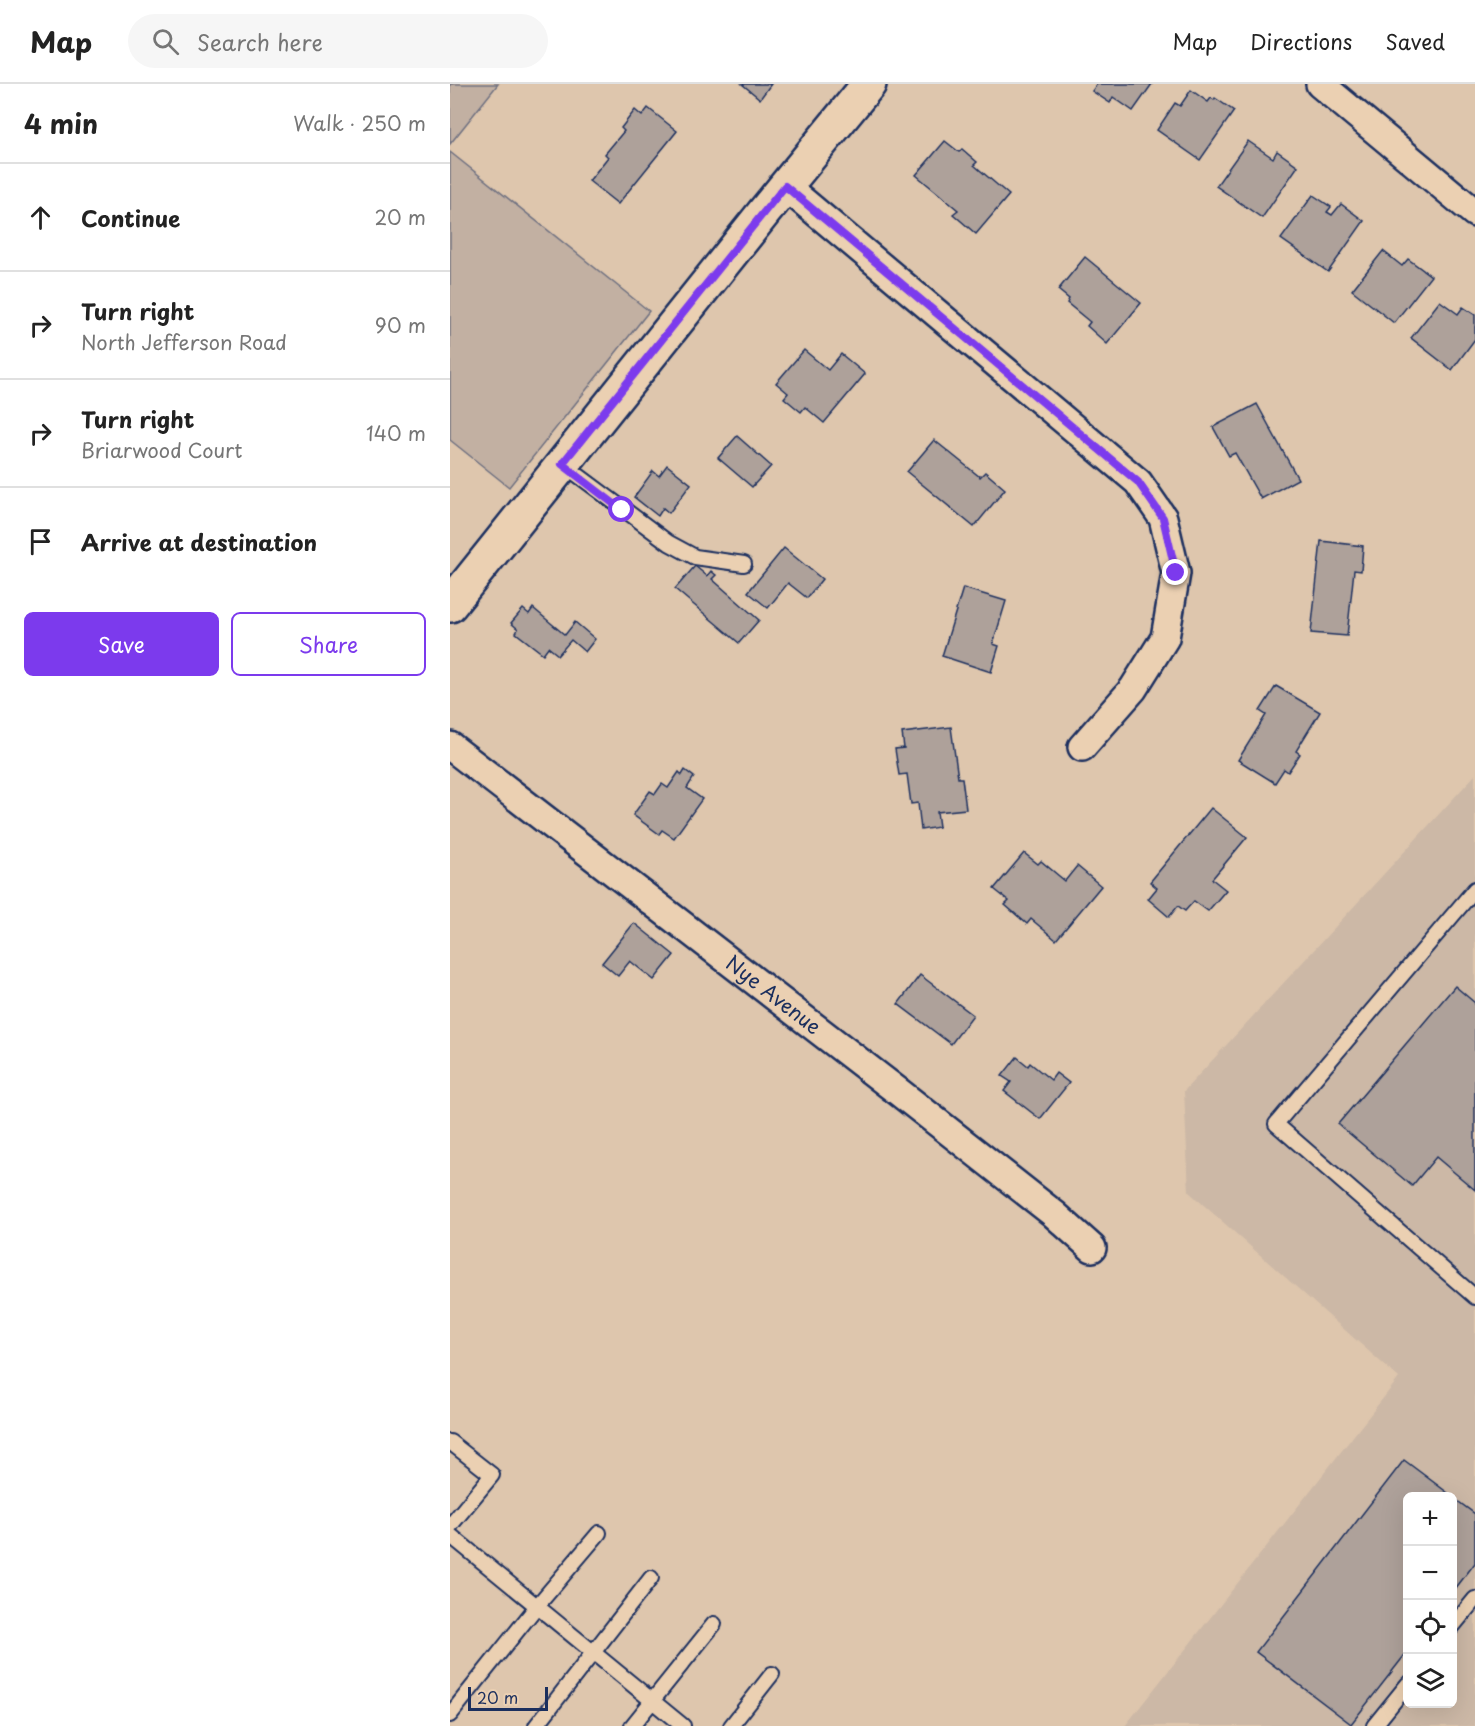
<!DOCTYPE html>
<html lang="en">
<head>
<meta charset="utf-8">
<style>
	:root { --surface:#fff; --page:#f6f6f6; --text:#222; --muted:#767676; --line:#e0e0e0; --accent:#7c3aed }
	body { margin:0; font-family:"Playpen Sans",sans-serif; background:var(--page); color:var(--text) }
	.controls { position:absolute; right:18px; bottom:18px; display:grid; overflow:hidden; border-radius:9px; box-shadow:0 6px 24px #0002 }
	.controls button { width:54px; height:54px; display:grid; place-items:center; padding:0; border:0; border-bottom:2px solid var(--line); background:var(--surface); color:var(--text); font:30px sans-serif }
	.scale { position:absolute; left:18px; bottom:15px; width:80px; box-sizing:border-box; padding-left:6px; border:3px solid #1b2f5e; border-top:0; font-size:16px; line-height:21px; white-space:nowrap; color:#1b2f5e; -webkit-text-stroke:4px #ebd0b2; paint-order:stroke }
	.stop { position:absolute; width:18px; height:18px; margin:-14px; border:4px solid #7c3aed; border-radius:50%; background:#fff }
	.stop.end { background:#7c3aed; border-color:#fff; box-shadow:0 2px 6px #0008 }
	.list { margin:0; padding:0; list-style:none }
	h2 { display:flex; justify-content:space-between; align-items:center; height:78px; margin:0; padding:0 24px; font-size:26px }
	h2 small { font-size:20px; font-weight:400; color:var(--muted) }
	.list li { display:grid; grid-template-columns:39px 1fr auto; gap:18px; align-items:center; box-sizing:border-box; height:108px; padding:0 24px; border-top:2px solid var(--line) }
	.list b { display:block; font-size:22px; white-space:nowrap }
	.list p { margin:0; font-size:20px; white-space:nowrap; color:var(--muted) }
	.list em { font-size:20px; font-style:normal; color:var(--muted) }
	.actions { display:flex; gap:12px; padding:18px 24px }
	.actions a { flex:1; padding:14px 0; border:2px solid var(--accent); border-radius:9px; text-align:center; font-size:21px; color:var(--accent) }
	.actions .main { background:var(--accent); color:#fff }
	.icon { flex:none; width:33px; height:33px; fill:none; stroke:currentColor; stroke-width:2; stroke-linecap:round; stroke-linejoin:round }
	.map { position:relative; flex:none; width:1025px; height:1642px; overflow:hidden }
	header { display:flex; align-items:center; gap:36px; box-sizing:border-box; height:84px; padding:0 30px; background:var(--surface); border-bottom:2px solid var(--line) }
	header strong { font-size:28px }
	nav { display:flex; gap:33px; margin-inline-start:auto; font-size:21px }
	.search { width:420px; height:54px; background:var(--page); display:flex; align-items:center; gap:15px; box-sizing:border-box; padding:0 21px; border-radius:33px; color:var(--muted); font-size:22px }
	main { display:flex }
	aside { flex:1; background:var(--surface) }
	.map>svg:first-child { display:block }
	.built { fill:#ccb8a6; fill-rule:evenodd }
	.green { fill:#c2b0a2; stroke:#6e7080; stroke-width:1.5 }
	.building { fill:#aea19a; stroke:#1b2f5e; stroke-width:1.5 }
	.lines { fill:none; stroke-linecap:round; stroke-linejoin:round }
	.lane-casing { stroke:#1b2f5e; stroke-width:18 }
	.street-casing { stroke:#1b2f5e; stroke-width:32 }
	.secondary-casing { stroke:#1b2f5e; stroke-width:38 }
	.lane { stroke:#ebd0b2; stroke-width:14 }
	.street { stroke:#ebd0b2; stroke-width:27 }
	.secondary { stroke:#ebd0b2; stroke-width:33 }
	.route { stroke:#7c3aed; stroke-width:8 }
	.labels { text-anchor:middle; stroke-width:4.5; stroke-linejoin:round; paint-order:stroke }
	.street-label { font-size:20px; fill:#1b2f5e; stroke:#ebd0b2 }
</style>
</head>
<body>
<header>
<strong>Map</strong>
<div class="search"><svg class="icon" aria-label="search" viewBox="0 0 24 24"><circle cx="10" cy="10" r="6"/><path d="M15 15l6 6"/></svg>Search here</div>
<nav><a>Map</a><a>Directions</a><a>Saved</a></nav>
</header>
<main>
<aside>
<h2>4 min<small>Walk · 250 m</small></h2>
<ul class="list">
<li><svg class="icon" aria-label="ahead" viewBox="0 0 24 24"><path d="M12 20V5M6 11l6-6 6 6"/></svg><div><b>Continue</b></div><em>20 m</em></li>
<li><svg class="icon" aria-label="right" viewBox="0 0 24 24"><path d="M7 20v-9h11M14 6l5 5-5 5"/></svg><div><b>Turn right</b><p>North Jefferson Road</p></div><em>90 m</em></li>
<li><svg class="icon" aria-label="right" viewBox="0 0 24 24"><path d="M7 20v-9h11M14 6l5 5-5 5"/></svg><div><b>Turn right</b><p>Briarwood Court</p></div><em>140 m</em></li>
<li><svg class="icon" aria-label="arrive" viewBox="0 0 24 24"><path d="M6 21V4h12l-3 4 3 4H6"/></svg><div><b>Arrive at destination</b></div></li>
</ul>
<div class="actions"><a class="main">Save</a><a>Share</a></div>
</aside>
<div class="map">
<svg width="1025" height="1642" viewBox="0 0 1025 1642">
	<rect width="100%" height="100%" fill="#dec6ad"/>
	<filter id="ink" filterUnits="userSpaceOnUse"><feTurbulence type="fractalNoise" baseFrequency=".0167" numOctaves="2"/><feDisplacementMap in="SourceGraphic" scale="12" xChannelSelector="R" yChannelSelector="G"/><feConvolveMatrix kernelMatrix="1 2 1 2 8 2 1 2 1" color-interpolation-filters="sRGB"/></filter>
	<g filter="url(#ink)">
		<path class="built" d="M1025 691V1642H675L949 1294 739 1108 734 1007ZM958 1412H1002V1620H958Z"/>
		<g class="green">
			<path d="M0 0H48L0 60Z"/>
			<path d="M0 68 199 227 59 403 0 356Z"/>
		</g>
		<g class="building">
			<path d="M292 0H321L310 15Z"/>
			<path d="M647 0H702L683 27 663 13 660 19 642 7Z"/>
			<path d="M741 6 758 18 761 14 764 16 765 14 784 27 750 76 707 46 725 19 730 22Z"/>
			<path d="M198 24 227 47 168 120 139 97 158 73 155 70 174 47 171 44 185 26 192 32Z"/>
			<path d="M495 57 509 68 512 65 527 78 524 81 559 111 526 150 503 130 508 126 466 91Z"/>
			<path d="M798 57 823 74 827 67 848 82 812 134 766 102Z"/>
			<path d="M863 111 881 123 877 128 882 131 891 120 914 137 878 188 831 155Z"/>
			<path d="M933 167 952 182 958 175 981 192 944 239 902 206Z"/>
			<path d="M635 173 691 219 657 260 637 242 640 238 617 219 619 215 608 206Z"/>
			<path d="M990 217 1008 230 1013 223 1025 231V255L1002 286 961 254Z"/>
			<path d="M354 266 378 286 391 270 415 290 374 339 355 323 351 328 334 314 338 309 326 299Z"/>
			<path d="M807 320 848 395 811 415 785 369 779 372 763 343Z"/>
			<path d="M287 352 321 382 302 403 268 374Z"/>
			<path d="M484 356 530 393 535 388 555 405 524 443 457 388Z"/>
			<path d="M217 381 241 400 219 429 213 424 208 432 184 413 203 387 209 392Z"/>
			<path d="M871 457 913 462 911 487 904 486 897 552 861 549Z"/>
			<path d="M334 464 372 495 357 514 338 499 318 524 298 508Z"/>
			<path d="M245 482 257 492 261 487 266 491 262 495 309 536 289 559 225 505Z"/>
			<path d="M513 504 556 517 543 560 549 562 541 588 492 572Z"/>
			<path d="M83 524 115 551 125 538 145 555 135 568 121 556 108 571 98 563 93 570 66 549 68 545 61 539 73 525 79 530Z"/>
			<path d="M826 602 870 628 846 667 850 670 838 688 834 685 825 699 788 676 816 631 810 627Z"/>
			<path d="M501 643 508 694H512L516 725 487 728 489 743 471 746 468 719 461 720 457 690 449 691 445 665 454 664 452 649Z"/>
			<path d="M235 686 244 693 237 704 252 715 224 754 212 746 209 750 183 731 200 707 205 710 212 700 218 704 229 688 232 691Z"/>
			<path d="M761 724 797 753 762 795 776 806 758 827 744 817 735 827 728 822 719 833 698 815 707 804 700 798Z"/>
			<path d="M574 769 588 780 591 777 615 797 627 782 651 802 606 856 581 835 577 840 555 821 559 817 544 805Z"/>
			<path d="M184 839 224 871 204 896 180 877 168 892 152 879Z"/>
			<path d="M470 891 523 931 501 960 448 920Z"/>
			<path d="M1005 902 1025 919V1106L986 1073 962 1102 888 1040Z"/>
			<path d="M567 973 578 982 580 979 601 996 606 989 619 999 590 1035 554 1007 561 998 552 992Z"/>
			<path d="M954 1376 1002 1412H958V1567L901 1640 806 1568Z"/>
			<path d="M1002 1413 1025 1430V1479L1002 1509Z"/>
		</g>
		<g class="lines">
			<defs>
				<g id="lane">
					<path d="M113 380 219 459 245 473 294 480"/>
					<path d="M1025 805 826 1040 1025 1213"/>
					<path d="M0 1358 42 1391 0 1442"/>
					<path d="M0 1451 233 1642"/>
					<path d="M1002 1543 1025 1515"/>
					<path d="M0 1631 87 1522 149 1449"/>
					<path d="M86 1642 201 1494"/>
					<path d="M182 1642 264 1540"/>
					<path d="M281 1642 322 1590"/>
					<path d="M924 1642 958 1600"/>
				</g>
				<g id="street">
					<path d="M870 0 1025 129"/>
					<path d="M335 102 688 398 713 434 726 489 715 554 683 605 632 663"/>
					<path id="s1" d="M0 662 450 1009 604 1130 642 1164"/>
				</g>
				<path id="secondary" d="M0 521 315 127 419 0"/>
			</defs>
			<use href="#lane" class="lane-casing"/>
			<use href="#street" class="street-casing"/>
			<use href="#secondary" class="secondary-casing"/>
			<use href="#lane" class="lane"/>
			<use href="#street" class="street"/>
			<use href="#secondary" class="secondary"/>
		</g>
	</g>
	<g class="lines" filter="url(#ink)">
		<path class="route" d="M172 426 112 380 335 102 688 398 713 434 726 489"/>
	</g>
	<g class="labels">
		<g class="street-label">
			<text dy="7" stroke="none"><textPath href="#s1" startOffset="408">Nye Avenue</textPath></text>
		</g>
	</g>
</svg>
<div class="controls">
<button>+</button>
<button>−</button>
<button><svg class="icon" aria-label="locate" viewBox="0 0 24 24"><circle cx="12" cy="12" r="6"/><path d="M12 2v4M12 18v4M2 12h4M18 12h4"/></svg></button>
<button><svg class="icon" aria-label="layers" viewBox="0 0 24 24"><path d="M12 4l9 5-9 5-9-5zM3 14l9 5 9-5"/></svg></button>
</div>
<div class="scale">20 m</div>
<div class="stop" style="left:172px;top:426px"></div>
<div class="stop end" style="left:726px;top:489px"></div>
</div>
</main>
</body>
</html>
